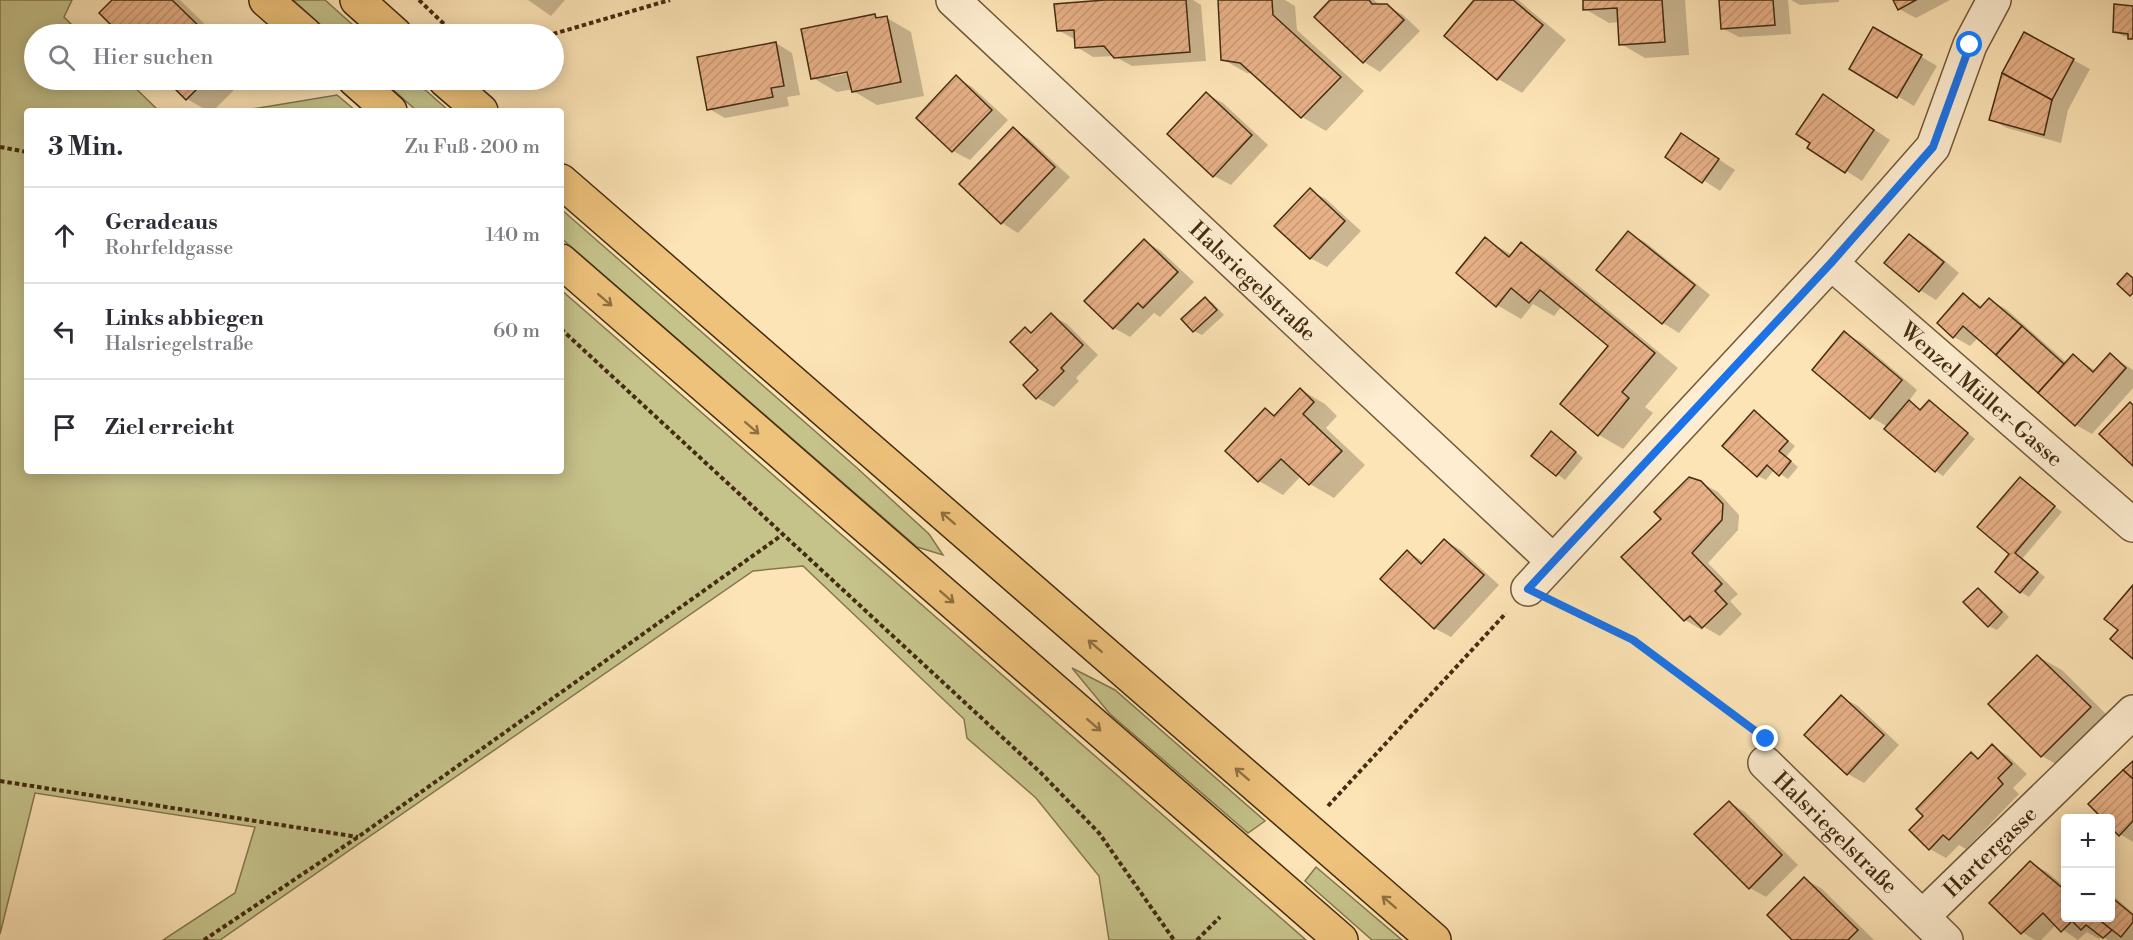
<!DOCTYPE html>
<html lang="de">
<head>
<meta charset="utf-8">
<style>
	:root { --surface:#fff; --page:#f7f7f7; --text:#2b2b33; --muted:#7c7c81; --line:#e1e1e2 }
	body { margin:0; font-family:"Libre Bodoni",serif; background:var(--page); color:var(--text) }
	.controls { position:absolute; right:18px; bottom:18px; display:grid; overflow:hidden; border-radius:6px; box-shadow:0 3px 15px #0003 }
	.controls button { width:54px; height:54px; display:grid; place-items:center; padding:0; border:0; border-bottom:2px solid var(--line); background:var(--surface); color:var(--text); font:30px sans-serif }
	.stop { position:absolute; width:18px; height:18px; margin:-14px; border:4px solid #1a73e8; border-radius:50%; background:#fff }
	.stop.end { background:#1a73e8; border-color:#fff; box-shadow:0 2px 6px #0008 }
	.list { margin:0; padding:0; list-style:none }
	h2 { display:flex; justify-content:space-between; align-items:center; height:78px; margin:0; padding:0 24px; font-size:26px }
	h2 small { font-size:20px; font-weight:400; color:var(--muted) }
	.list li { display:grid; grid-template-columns:39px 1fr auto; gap:18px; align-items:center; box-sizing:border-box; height:96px; padding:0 24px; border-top:2px solid var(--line) }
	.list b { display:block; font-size:22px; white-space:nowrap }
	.list p { margin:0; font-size:20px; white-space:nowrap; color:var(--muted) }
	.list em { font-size:20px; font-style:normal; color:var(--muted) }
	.icon { flex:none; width:33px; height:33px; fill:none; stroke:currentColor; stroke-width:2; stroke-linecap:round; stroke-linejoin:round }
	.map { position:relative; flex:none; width:2133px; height:940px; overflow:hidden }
	.search { position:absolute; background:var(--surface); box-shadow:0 3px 15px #0003; left:24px; top:24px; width:540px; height:66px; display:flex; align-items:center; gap:15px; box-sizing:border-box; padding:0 21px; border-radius:33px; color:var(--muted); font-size:22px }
	.panel { position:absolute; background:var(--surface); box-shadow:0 3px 15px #0003; left:24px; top:108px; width:540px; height:366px; border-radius:6px }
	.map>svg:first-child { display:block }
	.grass { fill:#c5c28a; stroke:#84774d; stroke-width:1.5 }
	.shadow { fill:#0003; fill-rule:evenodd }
	.building { fill:url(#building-hatch); stroke:#442c10; stroke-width:1.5 }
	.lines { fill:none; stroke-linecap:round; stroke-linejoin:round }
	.minor-casing { stroke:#725a3a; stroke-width:36 }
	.major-casing { stroke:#442c10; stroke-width:36 }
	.path { stroke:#442c10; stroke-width:4; stroke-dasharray:4.5 3; stroke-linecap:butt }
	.minor { stroke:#feedd0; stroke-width:33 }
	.major { stroke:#eec27b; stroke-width:33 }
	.oneway { stroke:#907040 }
	.route { stroke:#1a73e8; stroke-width:8 }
	.labels { text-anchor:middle; stroke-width:4.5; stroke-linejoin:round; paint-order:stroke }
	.street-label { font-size:22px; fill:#442c10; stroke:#feedd0 }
</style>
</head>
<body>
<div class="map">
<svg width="2133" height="940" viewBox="0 0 2133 940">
	<defs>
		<pattern id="building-hatch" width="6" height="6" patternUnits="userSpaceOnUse" patternTransform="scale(1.5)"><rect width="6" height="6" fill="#e8b188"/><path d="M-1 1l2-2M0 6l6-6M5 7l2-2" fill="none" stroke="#c89874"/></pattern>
	</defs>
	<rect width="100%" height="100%" fill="#fde4b6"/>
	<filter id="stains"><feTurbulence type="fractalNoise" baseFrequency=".00333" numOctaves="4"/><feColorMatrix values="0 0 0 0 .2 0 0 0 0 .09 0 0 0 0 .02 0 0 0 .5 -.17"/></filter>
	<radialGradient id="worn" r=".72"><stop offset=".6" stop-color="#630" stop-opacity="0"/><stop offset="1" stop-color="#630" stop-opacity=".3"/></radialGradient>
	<g class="grass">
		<path d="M0 0H72L64 17 81 34H34V80H127L159 111H27V471H561V290L1306 940H1109L1099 876 1036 798 967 738 964 719 803 566 753 571 220 940H163L235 893 255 827 35 793 0 934Z"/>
		<path d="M293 0H325L363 34H331Z"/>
		<path d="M382 80H414L449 111H417Z"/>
		<path d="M337 95 356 111H240Z"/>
		<path d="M561 209 856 467 929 534 943 555 917 547 561 238Z"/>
		<path d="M1072 668 1115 690 1265 821 1248 833 1110 714Z"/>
		<path d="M1316 867 1402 940H1372L1305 881Z"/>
	</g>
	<g class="shadow">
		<path d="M114 0H180L215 34H122L101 13Z"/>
		<path d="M528 0H565L551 16Z"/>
		<path d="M1126 0H1193L1201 5 1206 61 1132 66 1114 56 1093 57 1077 47 1076 40 1058 30Z"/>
		<path d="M1220 0H1285L1295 6 1297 30 1364 91 1326 131 1302 117 1255 74 1247 73 1222 59Z"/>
		<path d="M1332 0H1374L1379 5H1386L1403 15 1420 31 1380 72 1364 62 1316 16Z"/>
		<path d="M1476 0H1518L1566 40 1522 93 1498 79Z"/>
		<path d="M1584 0H1685L1689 55 1645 58 1621 44 1619 22 1609 23 1585 9Z"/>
		<path d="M1720 0H1788L1791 34 1739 37 1722 28Z"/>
		<path d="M1791 0H1839V2L1800 5Z"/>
		<path d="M1894 0H1950L1916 18 1899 9Z"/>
		<path d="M2133 7V40L2130 37 2123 36 2115 31Z"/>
		<path d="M875 16 881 19 887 18 911 32 924 96 877 105 853 91V89L837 92 813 78ZM854 69 855 72 831 77V74Z"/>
		<path d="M1874 29 1937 66 1914 106 1851 68Z"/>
		<path d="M2025 34 2090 69 2068 110 2061 143 2007 128 1991 119Z"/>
		<path d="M776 43 792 53 800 95 787 97 789 106 725 118 709 109Z"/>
		<path d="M956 77 972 87 1008 120 970 160 953 151 918 118Z"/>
		<path d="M168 80H244L213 111H208L187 99Z"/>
		<path d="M1207 94 1223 103 1268 145 1231 185 1214 176 1169 134Z"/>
		<path d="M1839 106 1890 140 1862 181 1809 147Z"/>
		<path d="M1013 129 1029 139 1070 177 1018 233 1002 223Z"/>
		<path d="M1682 135 1735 170 1720 191 1667 156Z"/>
		<path d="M1310 190 1326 199 1361 231 1327 267 1310 258Z"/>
		<path d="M1628 233 1645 242 1710 295 1679 333 1663 323 1598 270Z"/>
		<path d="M1910 235 1926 245 1959 273 1936 300 1920 290Z"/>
		<path d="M1485 239 1512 255 1521 244 1545 258 1678 368 1645 407 1653 413 1623 449 1599 435 1562 404 1610 346 1562 306 1554 316 1533 304 1521 319 1497 305Z"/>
		<path d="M1145 241 1161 251 1194 282 1160 317 1154 313 1130 337 1114 328Z"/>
		<path d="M1964 295 1983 307 1990 300 2006 309 2067 363 2073 356 2096 371 2110 355 2133 370V388L2092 434 2076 425 1978 338 1970 346 1954 337Z"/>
		<path d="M1205 299 1213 303 1224 315 1202 335 1194 331Z"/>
		<path d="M1051 315 1067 324 1098 355 1076 378 1079 381 1054 407 1037 398 1040 370 1025 329 1032 333Z"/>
		<path d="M1844 333 1861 342 1917 390 1908 402 1921 411 1929 402 1975 439 1943 476 1936 471 1888 427 1871 417Z"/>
		<path d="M1301 390 1325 404 1337 416 1326 428 1365 465 1334 498 1310 484 1301 476 1283 495 1259 481 1227 451 1265 410 1277 416Z"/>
		<path d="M1754 412 1795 446 1786 457 1798 467 1788 479 1774 470 1766 480 1758 476Z"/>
		<path d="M1559 438 1583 458 1565 480 1533 455Z"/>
		<path d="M2020 479 2062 512 2022 559 2045 577 2029 597 2021 592 2011 554Z"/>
		<path d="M1700 482 1718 492 1739 515 1738 530 1708 563 1738 594 1730 601 1742 614 1720 636 1704 627 1702 630 1685 620 1623 557Z"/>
		<path d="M1445 541 1461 550 1499 585 1451 637 1434 628 1407 552 1425 562Z"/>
		<path d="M1978 590 1986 594 2009 617 1997 630 1989 626Z"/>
		<path d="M2037 656 2062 670 2114 722 2066 770 2042 756 1990 704Z"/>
		<path d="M1841 697 1858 706 1899 745 1864 783 1848 774Z"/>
		<path d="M1992 746 2008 756 2027 774 2013 788 2019 794 1966 849 1959 845 1946 858 1930 849 1971 754 1980 759Z"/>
		<path d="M2133 763V842L2120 834 2110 818H2104L2090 804Z"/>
		<path d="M1729 802 1745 812 1798 865 1766 897 1750 888Z"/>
		<path d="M2030 863 2047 872 2066 888V918H2110V893L2133 913V940H2108L2102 936 2099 939 2087 932 2078 940 2056 925 2041 940H2035L2022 932Z"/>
		<path d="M1804 879 1821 888 1874 940H1794Z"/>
	</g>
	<g class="building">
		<path d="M112 0H172L207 34H120L99 13Z"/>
		<path d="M1105 0H1186L1190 52 1114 58 1104 46 1075 48 1074 30 1057 31 1054 4Z"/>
		<path d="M1218 0H1272L1273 15 1341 77 1301 118 1240 63 1221 60Z"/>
		<path d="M1330 0H1369L1372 4H1387L1404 20 1363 63 1314 17Z"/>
		<path d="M1474 0H1513L1543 25 1497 80 1444 36Z"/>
		<path d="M1583 0H1662L1665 42 1619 45 1617 8 1583 10Z"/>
		<path d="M1719 0H1773L1775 25 1721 29Z"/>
		<path d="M1893 0H1916L1898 10Z"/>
		<path d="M2114 4 2133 6V39H2128V34L2113 32Z"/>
		<path d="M875 14 876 18 887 16 901 82 852 92 847 72 811 79 801 29Z"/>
		<path d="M1873 27 1922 55 1897 98 1849 69Z"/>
		<path d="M2024 32 2074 59 2052 100 2002 73Z"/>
		<path d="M776 42 784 86 771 88 773 97 707 110 697 57Z"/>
		<path d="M2002 73 2052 100 2044 135 1989 120Z"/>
		<path d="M956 75 992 110 952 152 916 118Z"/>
		<path d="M166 80H206L186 100Z"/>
		<path d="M1206 92 1252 135 1213 177 1167 134Z"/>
		<path d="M1823 94 1874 130 1845 173 1807 148 1810 143 1796 134Z"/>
		<path d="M1013 127 1055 167 1001 224 959 184Z"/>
		<path d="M1681 133 1719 159 1702 183 1665 157Z"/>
		<path d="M1310 188 1345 221 1310 259 1274 226Z"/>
		<path d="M1628 231 1695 285 1662 324 1596 270Z"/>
		<path d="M1909 234 1944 262 1919 292 1884 263Z"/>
		<path d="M1485 237 1509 257 1521 242 1655 353 1622 392 1629 398 1598 436 1560 404 1608 346 1540 290 1529 303 1511 288 1496 307 1456 273Z"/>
		<path d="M1144 239 1178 272 1143 308 1138 303 1113 329 1084 301Z"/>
		<path d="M2127 273 2133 278V293L2130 296 2117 284Z"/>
		<path d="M1963 293 1980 308 1989 298 2022 326 1996 355 1963 326 1953 338 1937 323Z"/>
		<path d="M1205 297 1217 310 1193 332 1181 319Z"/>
		<path d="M1051 313 1083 345 1061 368 1064 371 1036 399 1023 385 1038 370 1010 342 1025 327 1031 333Z"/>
		<path d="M2022 326 2064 364 2038 393 1996 355Z"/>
		<path d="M1844 331 1902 380 1870 419 1812 370Z"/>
		<path d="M2110 353 2126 368 2075 426 2038 393 2073 354 2093 372Z"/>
		<path d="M1300 388 1314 402 1303 414 1342 451 1309 485 1281 459 1258 482 1225 451 1265 408 1274 416Z"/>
		<path d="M1909 400 1920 410 1929 400 1968 433 1935 472 1884 429Z"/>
		<path d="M2130 402 2133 405V466L2099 434Z"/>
		<path d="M1754 410 1788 441 1779 451 1791 461 1779 476 1767 465 1757 477 1722 446Z"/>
		<path d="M1551 431 1576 452 1556 476 1531 456Z"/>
		<path d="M1689 477 1701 481 1723 504 1722 520 1692 553 1722 584 1715 591 1727 604 1702 628 1690 616 1684 621 1621 557 1661 519 1654 512Z"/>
		<path d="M2020 477 2055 506 2015 553 2038 572 2020 593 1995 572 2009 554 1977 527Z"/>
		<path d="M1444 539 1484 575 1434 629 1380 579 1407 550 1421 564Z"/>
		<path d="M2133 585V659L2110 639 2118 630 2104 619Z"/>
		<path d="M1978 588 2002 612 1988 627 1963 602Z"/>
		<path d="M2037 655 2091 707 2041 757 1988 704Z"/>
		<path d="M1841 695 1884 735 1847 775 1804 735Z"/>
		<path d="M1992 744 2012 764 1998 778 2003 784 1949 840 1943 835 1929 850 1909 830 1923 816 1916 809 1971 752 1978 759Z"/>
		<path d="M2133 761V779L2123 770Z"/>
		<path d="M2123 770 2133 779V821L2119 836 2110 827V818H2102L2088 804Z"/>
		<path d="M1729 801 1782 855 1749 889 1694 834Z"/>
		<path d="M2030 861 2066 891V918H2097L2112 930 2103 938 2086 925 2081 930 2072 921 2061 932 2043 913 2021 934 1989 903Z"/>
		<path d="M1804 877 1858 930 1848 940H1792L1767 915Z"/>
		<path d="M2110 896 2133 915V922L2121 937 2097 918H2110Z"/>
	</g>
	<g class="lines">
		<defs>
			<g id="minor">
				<path id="s1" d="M953 0 1553 561"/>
				<path id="s2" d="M1831 263 2133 525"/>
				<path d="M1528 589 1831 263 1933 147 1970 45 1994 0"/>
				<path id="s3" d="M1765 763 1946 940"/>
				<path id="s4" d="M1923 916 2133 712"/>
			</g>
			<g id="major">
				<path d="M266 0 305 34"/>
				<path d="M357 0 395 34"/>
				<path d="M355 80 390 111"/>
				<path d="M445 80 481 111"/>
				<path d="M561 181 1434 940"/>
				<path d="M561 261 1341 940"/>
			</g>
		</defs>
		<use href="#minor" class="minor-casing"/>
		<use href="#major" class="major-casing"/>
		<g class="path">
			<path d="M419 0 446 26 478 34"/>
			<path d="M553 34 670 0"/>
			<path d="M0 147 27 152"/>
			<path d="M561 329 1041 773 1099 833 1174 940"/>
			<path d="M1560 604 1633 640 1757 732"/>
			<path d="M0 781 358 837"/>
			<path d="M1328 806 1506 613"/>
			<path d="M204 940 358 837 782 535"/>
			<path d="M1197 940 1220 917"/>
		</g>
		<use href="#minor" class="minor"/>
		<use href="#major" class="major"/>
	</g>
	<defs><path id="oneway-shaft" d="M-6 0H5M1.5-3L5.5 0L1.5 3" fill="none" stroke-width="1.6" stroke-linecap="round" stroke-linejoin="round" transform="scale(1.5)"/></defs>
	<g class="oneway">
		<use href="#oneway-shaft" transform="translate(605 300) rotate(41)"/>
		<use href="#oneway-shaft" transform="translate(752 428) rotate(41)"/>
		<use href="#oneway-shaft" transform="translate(948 518) rotate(-139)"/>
		<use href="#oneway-shaft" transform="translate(947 597) rotate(41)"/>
		<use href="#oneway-shaft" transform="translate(1095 646) rotate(-139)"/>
		<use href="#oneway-shaft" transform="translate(1094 725) rotate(41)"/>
		<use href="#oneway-shaft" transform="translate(1242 774) rotate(-139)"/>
		<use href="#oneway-shaft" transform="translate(1389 902) rotate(-139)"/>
	</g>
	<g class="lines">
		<path class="route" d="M1766 739 1633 640 1528 589 1831 263 1933 147 1970 45"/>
	</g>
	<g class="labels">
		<g class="street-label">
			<text dy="8" stroke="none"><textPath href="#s1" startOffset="411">Halsriegelstraße</textPath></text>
			<text dy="8" stroke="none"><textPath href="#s2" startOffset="200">Wenzel Müller-Gasse</textPath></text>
			<text dy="8" stroke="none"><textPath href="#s3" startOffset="99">Halsriegelstraße</textPath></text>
			<text dy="8" stroke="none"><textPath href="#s4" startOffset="93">Hartergasse</textPath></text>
		</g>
	</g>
	<rect width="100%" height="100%" filter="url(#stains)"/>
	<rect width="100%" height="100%" fill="url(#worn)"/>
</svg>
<div class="controls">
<button>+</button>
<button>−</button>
</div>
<div class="stop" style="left:1970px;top:45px"></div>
<div class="stop end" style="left:1766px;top:739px"></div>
<div class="search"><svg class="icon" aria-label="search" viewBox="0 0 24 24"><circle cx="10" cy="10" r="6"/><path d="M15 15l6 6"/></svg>Hier suchen</div>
<section class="panel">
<h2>3 Min.<small>Zu Fuß · 200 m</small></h2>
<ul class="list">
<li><svg class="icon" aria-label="ahead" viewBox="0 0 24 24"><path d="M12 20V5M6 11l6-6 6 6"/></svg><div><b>Geradeaus</b><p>Rohrfeldgasse</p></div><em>140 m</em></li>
<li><svg class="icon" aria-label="left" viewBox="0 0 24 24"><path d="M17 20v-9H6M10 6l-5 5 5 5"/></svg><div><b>Links abbiegen</b><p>Halsriegelstraße</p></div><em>60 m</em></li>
<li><svg class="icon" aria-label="arrive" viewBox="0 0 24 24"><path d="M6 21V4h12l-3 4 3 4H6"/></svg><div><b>Ziel erreicht</b></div></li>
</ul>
</section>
</div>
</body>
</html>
